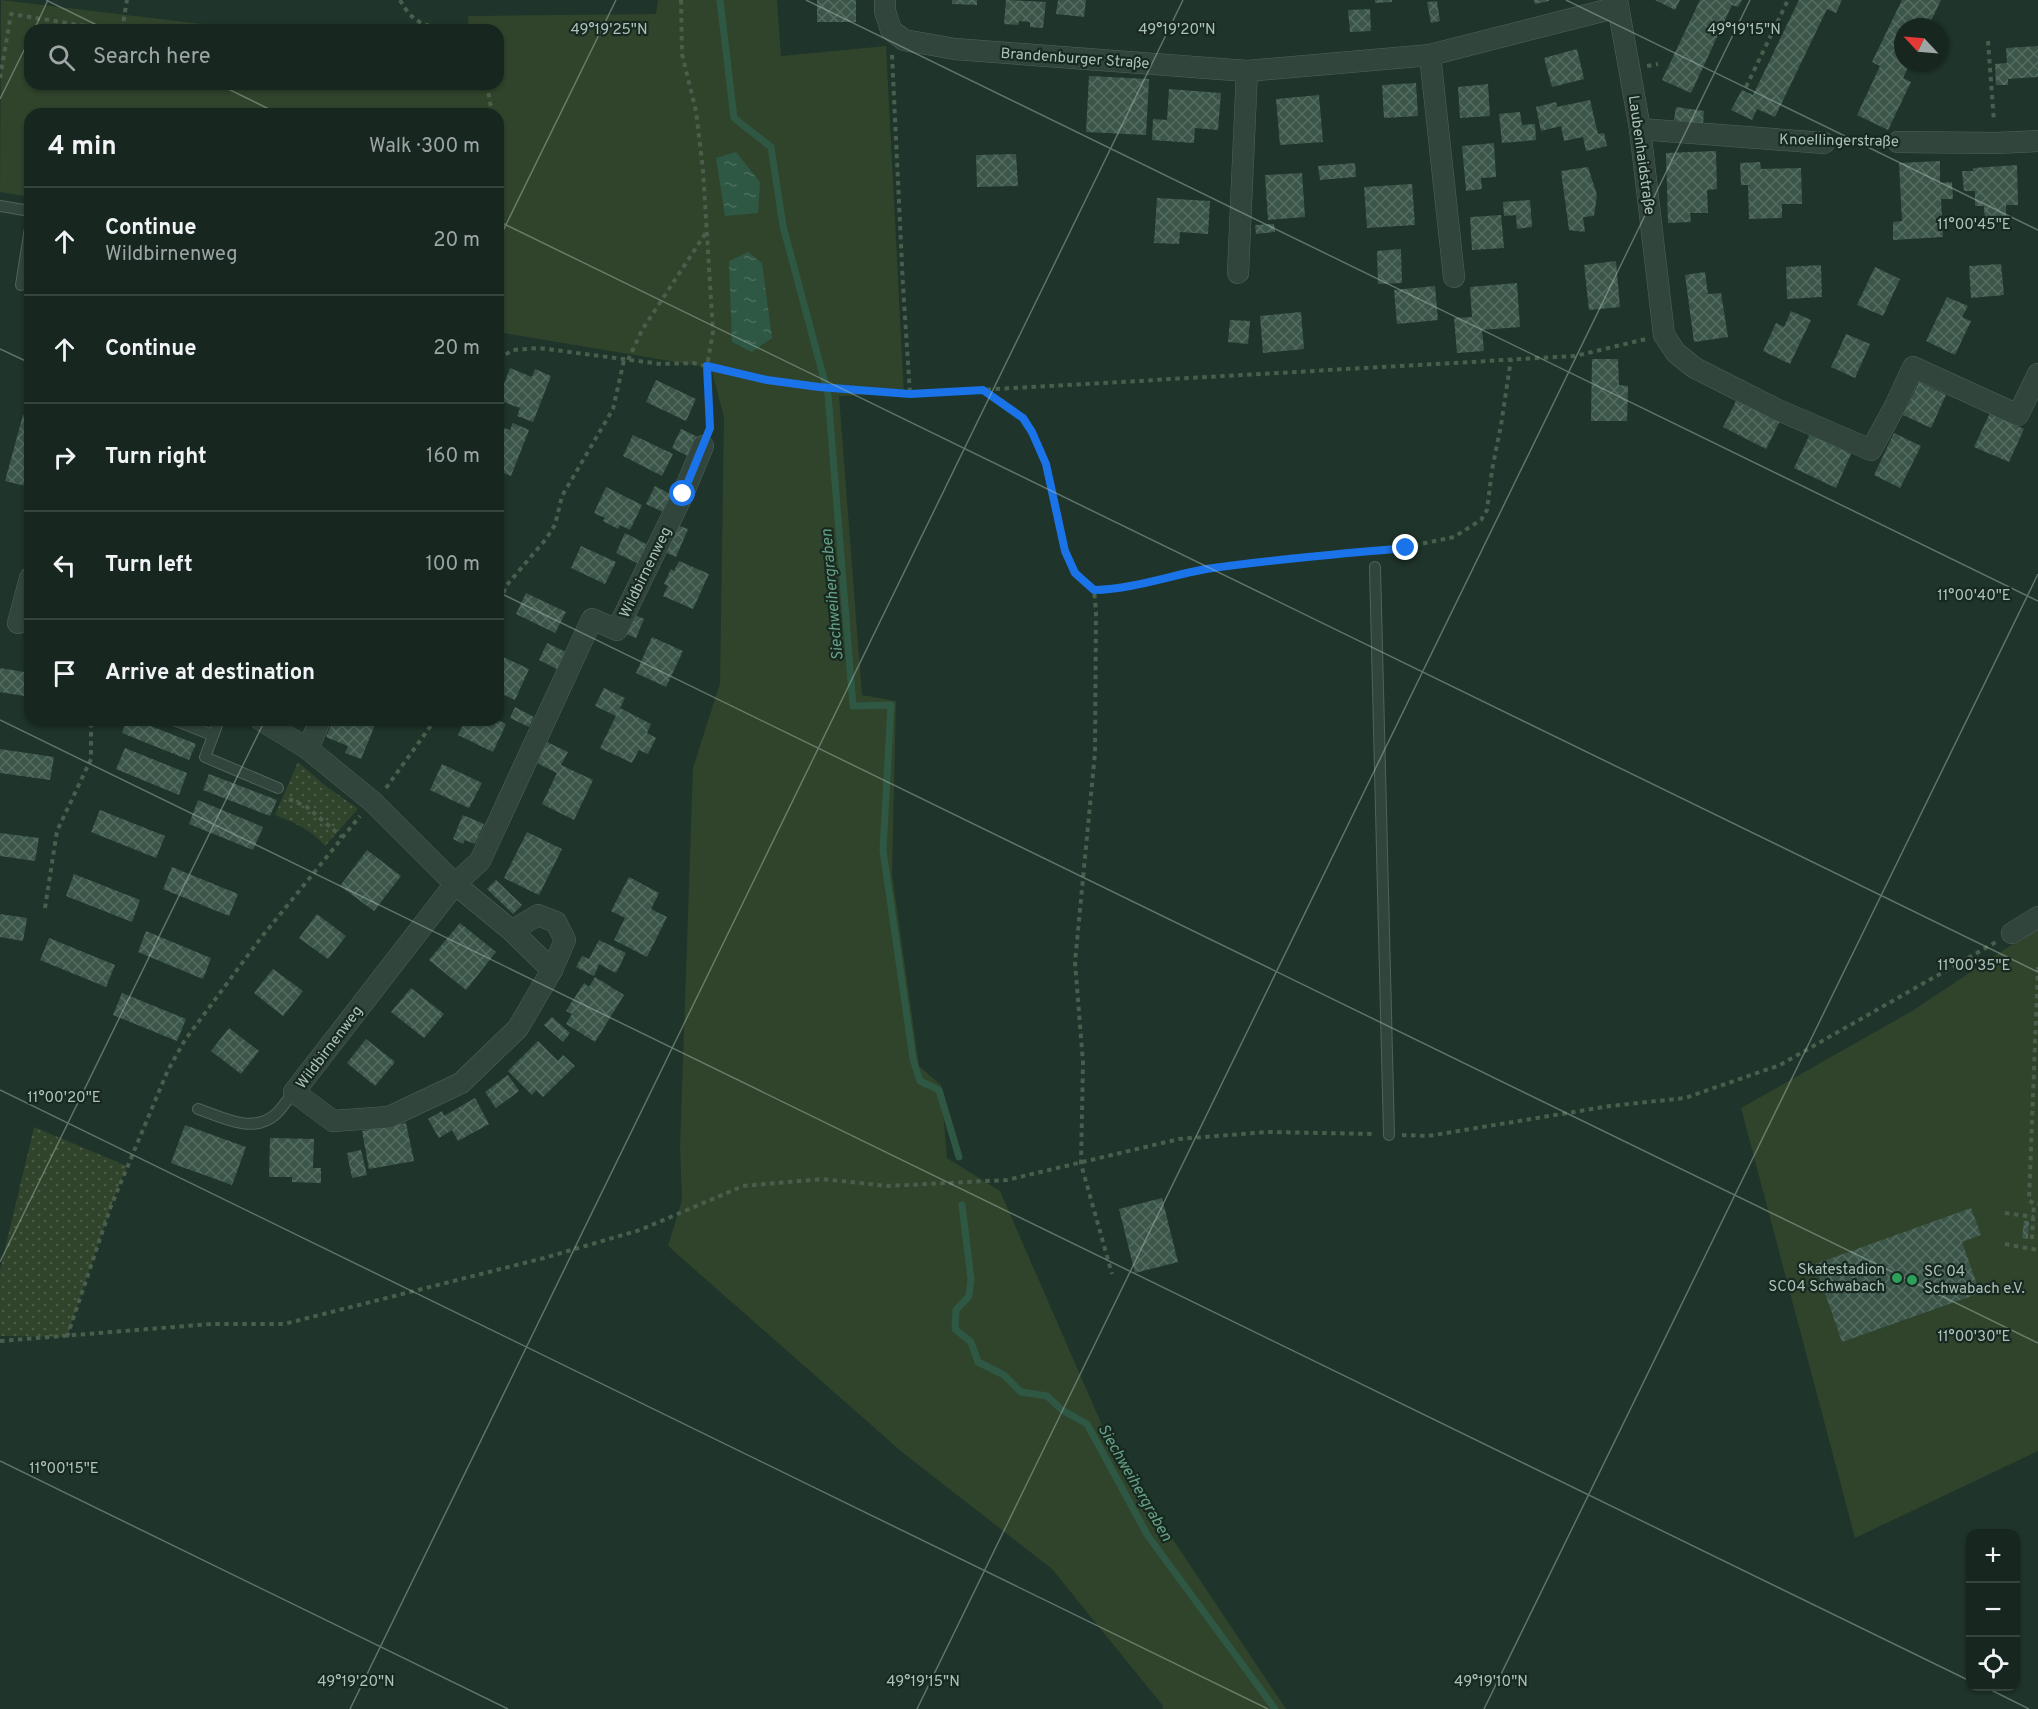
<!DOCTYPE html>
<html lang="en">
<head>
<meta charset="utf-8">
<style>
	:root { --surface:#172720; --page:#202f29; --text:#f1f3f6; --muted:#9ea5a5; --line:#36443e }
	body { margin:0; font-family:Overpass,sans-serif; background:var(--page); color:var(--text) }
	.controls { position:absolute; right:18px; bottom:18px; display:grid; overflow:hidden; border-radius:12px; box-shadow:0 2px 4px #0004 }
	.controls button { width:54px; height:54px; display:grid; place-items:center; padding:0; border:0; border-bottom:2px solid var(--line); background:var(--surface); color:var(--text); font:30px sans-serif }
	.compass { position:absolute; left:1894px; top:18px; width:54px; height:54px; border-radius:50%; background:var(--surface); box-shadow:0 2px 4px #0004; rotate:296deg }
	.stop { position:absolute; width:18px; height:18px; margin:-14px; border:4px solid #1a73e8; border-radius:50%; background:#fff }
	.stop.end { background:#1a73e8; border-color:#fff; box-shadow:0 2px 6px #0008 }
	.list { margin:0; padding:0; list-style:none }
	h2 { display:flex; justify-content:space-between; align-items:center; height:78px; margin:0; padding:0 24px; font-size:26px }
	h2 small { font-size:20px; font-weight:400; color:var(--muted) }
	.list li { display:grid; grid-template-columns:39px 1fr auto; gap:18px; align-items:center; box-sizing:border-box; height:108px; padding:0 24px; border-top:2px solid var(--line) }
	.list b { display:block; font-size:22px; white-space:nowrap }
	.list p { margin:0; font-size:20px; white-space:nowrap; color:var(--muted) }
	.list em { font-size:20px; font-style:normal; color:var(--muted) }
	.icon { flex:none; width:33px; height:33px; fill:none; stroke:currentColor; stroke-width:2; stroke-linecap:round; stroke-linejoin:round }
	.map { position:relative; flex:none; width:2038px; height:1709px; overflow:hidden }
	.search { position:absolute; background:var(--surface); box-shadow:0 2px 4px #0004; left:24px; top:24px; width:480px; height:66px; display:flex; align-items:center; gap:15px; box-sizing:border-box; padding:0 21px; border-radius:18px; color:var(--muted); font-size:22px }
	.panel { position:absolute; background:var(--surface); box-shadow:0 2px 4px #0004; left:24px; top:108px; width:480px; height:618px; border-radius:18px }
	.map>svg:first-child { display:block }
	.grass { fill:#30432b }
	.park { fill:url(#park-dots) }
	.water { fill:url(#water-ripples) }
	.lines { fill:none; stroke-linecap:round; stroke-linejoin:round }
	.stream { stroke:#2f5844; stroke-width:7 }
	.building { fill:url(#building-cross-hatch) }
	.lane-casing { stroke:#50635a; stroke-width:12 }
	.street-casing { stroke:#50635a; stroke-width:22 }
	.path { stroke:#495e4c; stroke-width:4; stroke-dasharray:4.5 4.5; stroke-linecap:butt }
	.lane { stroke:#32453c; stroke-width:10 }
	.street { stroke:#32453c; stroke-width:21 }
	.route { stroke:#1a73e8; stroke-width:8 }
	.ticks { fill:none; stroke:#acc2b9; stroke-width:1.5; stroke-opacity:0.45 }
	.leisure-dot { fill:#2e9e5b; stroke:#182921; stroke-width:2 }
	.labels { text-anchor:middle; stroke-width:4.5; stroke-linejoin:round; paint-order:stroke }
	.street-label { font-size:15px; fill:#acc2b9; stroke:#182921 }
	.poi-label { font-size:15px; fill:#acc2b9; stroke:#182921; text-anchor:end }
	.water-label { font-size:16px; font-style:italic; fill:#65a184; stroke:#182921 }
	.ticks-label { font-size:15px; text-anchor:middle; fill:#acc2b9; stroke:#182921; stroke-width:4.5; stroke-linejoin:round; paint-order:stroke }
</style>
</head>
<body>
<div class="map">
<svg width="2038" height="1709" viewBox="0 0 2038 1709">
	<defs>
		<pattern id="park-dots" width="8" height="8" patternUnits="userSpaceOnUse" patternTransform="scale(1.5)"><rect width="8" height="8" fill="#30432b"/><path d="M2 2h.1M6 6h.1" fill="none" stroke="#4b5c48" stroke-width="1.8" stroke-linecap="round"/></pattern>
		<pattern id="water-ripples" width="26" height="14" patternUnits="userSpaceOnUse" patternTransform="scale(1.5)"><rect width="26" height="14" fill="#2f5844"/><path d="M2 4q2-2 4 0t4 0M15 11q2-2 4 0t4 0" fill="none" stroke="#4a6e5d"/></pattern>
		<pattern id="building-cross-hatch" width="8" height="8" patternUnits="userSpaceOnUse" patternTransform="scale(1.5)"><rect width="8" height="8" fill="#3b5549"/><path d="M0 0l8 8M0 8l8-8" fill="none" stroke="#556c61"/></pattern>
	</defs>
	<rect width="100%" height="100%" fill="#1f342a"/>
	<g class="grass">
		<path d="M1 0 252 30H30V84H498V30H469L468 16 656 14 658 0H777L781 56 886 46 904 394 839 396 862 695 896 701 892 874 919 1066 941 1085 947 1158 1000 1191 1112 1448 1286 1709H1163V1706L1052 1569 903 1453 668 1246 682 1200 680 1147 693 768 720 683 724 417 711 368 498 332V114H30V197L0 192Z"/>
		<path d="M2038 927V1451L1855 1538 1741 1108 1912 1011Z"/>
	</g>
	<g class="park">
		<path d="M298 762 322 783 358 809 325 846C310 829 295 823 275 815Z"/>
		<path d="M34 1127 127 1166 111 1206 67 1337 0 1336V1270Z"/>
	</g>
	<g class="water">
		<path d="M736 152 760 182 758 213 725 216 716 158Z"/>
		<path d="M748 252 762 263 772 338 752 352 732 342 729 261Z"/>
	</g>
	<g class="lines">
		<g class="stream">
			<path d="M720 0 734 118 771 147 783 226 828 394 853 706 891 705 883 850 913 1059 920 1081 939 1090 959 1157"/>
			<path d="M962 1205 971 1279 969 1296 956 1310 955 1329 971 1342 978 1362 1004 1375 1021 1392 1047 1396 1062 1410 1087 1424 1148 1536 1275 1709"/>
		</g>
	</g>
	<g class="building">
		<rect x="817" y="0" width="39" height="22"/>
		<path d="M952 0H977V5L952 4Z"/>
		<path d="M1006 0 1046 2 1043 28 1030 27V22L1019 21 1018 25 1004 24Z"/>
		<path d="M1058 0H1086L1084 17 1056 14Z"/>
		<path d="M1375 0H1392V2L1375 3Z"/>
		<path d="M1534 0H1549V1L1535 4Z"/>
		<path d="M1655 0H1680L1675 10Z"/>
		<path d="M1700 0H1742L1738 7 1732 5 1691 93 1662 80Z"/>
		<path d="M1799 0H1842L1836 13 1827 9 1775 117 1757 109 1752 120 1731 110 1742 90 1753 95Z"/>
		<path d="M1902 0H1941L1928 27H1903V63H1910L1903 78 1911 82 1888 130 1857 115 1880 66 1872 62Z"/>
		<path d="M1437 1 1440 21 1431 23 1427 2Z"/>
		<path d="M1370 9 1371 31 1350 32 1348 10Z"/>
		<path d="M2038 46V77L2008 79V85H1996L1995 64 2007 63 2006 48Z"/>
		<path d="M1577 49 1584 79 1552 87 1544 58Z"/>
		<path d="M1089 76 1149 79 1146 135 1086 132Z"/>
		<path d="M1416 83 1418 116 1384 118 1382 85Z"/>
		<path d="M1488 84 1490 116 1460 118 1458 87Z"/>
		<path d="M1169 89 1221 93 1218 130 1195 128 1194 143 1152 140 1153 119 1167 120Z"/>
		<path d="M1319 95 1323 142 1280 145 1276 99Z"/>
		<path d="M1590 100 1598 134 1604 133 1607 146 1586 151 1583 137 1564 141 1561 126 1541 131 1536 107 1556 102 1557 107Z"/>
		<path d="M1676 107 1704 111 1703 124 1674 120Z"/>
		<path d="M1520 112 1522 125 1535 124 1536 140 1502 143 1499 114Z"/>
		<path d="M1494 143 1496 177 1481 178 1482 189 1466 191 1462 146Z"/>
		<path d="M1716 151 1717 189 1707 190 1708 213H1690L1691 222 1668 223 1666 153Z"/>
		<path d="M1016 154 1018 186 977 187 976 155Z"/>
		<path d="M1940 161V183L1952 182 1953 199H1941L1943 237 1893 240V222L1902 221 1899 163Z"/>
		<path d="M1760 162 1761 169 1801 168 1802 204H1782V218L1749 219 1748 185H1741L1740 163Z"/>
		<path d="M1355 163 1356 177 1320 180 1318 166Z"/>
		<path d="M2017 165 2018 205H2006V220L1985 221 1984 206H1975V191H1964L1962 171H1973V168Z"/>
		<path d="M1588 167 1597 195 1594 216 1583 217 1585 232 1569 230 1561 171Z"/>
		<path d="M1302 173 1305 217 1268 220 1265 175Z"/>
		<path d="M1412 184 1415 225 1367 228 1364 187Z"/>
		<path d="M1157 198 1210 201 1208 234 1180 232 1179 244 1154 243Z"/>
		<path d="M1530 200 1532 227 1517 229 1516 215 1504 216 1503 202Z"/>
		<path d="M1501 215 1504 248 1472 250 1470 217Z"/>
		<path d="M1274 224 1275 232 1256 234 1255 225Z"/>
		<path d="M1401 249 1402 283 1378 284 1377 251Z"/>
		<path d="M1616 261 1620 307 1589 310 1584 265Z"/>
		<path d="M2001 264 2004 295 1971 298 1969 266Z"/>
		<path d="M1821 265 1822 297 1787 299 1786 267Z"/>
		<path d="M1875 267 1900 279 1883 316 1857 305Z"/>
		<path d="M1705 272 1708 294 1721 293 1728 337 1694 342 1685 275Z"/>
		<path d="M1517 283 1520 327 1482 330 1484 351 1457 353 1454 318 1472 317 1470 287Z"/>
		<path d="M1435 286 1438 320 1397 324 1394 290Z"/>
		<path d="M1947 297 1968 306 1962 317 1971 321 1955 355 1926 341Z"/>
		<path d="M1791 311 1811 320 1790 364 1763 351 1776 323 1784 327Z"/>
		<path d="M1301 312 1304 349 1263 353 1260 316Z"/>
		<path d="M1230 320 1250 321 1248 344 1228 342Z"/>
		<path d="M1846 334 1870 344 1855 378 1831 367Z"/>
		<path d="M1592 359H1618L1619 385 1628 386 1627 421H1591Z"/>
		<path d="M510 368 532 377 535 369 551 376 533 422 517 416 520 408 498 400Z"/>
		<path d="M656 380 696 399 686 421 646 402Z"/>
		<path d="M1919 382 1946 395 1931 428 1903 415Z"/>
		<path d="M1738 397 1781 419 1766 449 1723 427Z"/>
		<path d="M1990 413 2024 429 2009 462 1974 447Z"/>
		<path d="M23 415 30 417V487L5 481Z"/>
		<path d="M513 423 529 430 511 476 498 471V426L510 430Z"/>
		<path d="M681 429 698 437 688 456 672 448Z"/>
		<path d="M1894 433 1921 446 1900 488 1874 475Z"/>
		<path d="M1810 434 1851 454 1836 488 1794 468Z"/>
		<path d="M633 435 673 454 662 476 623 456Z"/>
		<path d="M655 486 672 495 663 512 646 504Z"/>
		<path d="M606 487 642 505 630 530 620 525 618 529 603 521 605 518 594 513Z"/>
		<path d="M498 491 504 493 498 509Z"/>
		<path d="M677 525 688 529 676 557 665 552Z"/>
		<path d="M625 533 648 545 639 564 616 553Z"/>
		<path d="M581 546 616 562 605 584 571 568Z"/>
		<path d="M679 561 709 574 693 609 663 596 668 586 664 584 671 569 674 571Z"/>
		<path d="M526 593 566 612 555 633 516 614Z"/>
		<path d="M635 615 644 619 636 638 626 634Z"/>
		<path d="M652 637 683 651 666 687 636 673Z"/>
		<path d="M547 643 566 652 557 669 539 660Z"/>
		<path d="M499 655 529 669 515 700 498 692Z"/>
		<path d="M0 668 30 673V697L0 692Z"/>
		<path d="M604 688 625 698 620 708 651 724 647 733 656 738 648 754 639 750 632 763 600 748 616 716 595 706Z"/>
		<path d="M515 707 534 717 529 727 510 718Z"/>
		<path d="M127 720H136L196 744 189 760 122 733Z"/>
		<path d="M333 720H377L361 759 345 753 348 746 326 737Z"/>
		<path d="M465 720H498L506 724 493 752 458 735Z"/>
		<path d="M547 742 568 752 561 765 593 780 574 820 542 804 557 773 537 763Z"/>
		<path d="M125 748 187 773 179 795 116 769Z"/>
		<path d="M0 749 54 757 50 780 0 773Z"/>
		<path d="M442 764 482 783 469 808 430 790Z"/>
		<path d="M209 774 277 800 270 816 203 790Z"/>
		<path d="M198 800 263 827 253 850 189 824Z"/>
		<path d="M100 810 165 836 156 858 91 832Z"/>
		<path d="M463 815 484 824 475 844 465 840 463 844 453 839Z"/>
		<path d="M527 832 562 849 539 895 504 878Z"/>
		<path d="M0 833 39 838 35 861 0 856Z"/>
		<path d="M367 850 401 876 374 911 340 886Z"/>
		<path d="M172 867 238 894 229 916 163 889Z"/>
		<path d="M74 874 140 900 132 922 66 896Z"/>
		<path d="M629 877 659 893 651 909 667 917 647 957 614 940 625 918 611 911Z"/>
		<path d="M496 880 522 905 513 914 487 889Z"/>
		<path d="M0 914 27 918 23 941 0 937Z"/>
		<path d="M317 914 346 936 328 959 299 938Z"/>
		<path d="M460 923 496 952 466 990 429 960Z"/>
		<path d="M146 931 211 958 203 979 138 952Z"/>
		<path d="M49 938 115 965 106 987 40 960Z"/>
		<path d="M599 940 626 953 616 973 599 964 594 976 576 967 582 956 589 959Z"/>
		<path d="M273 969 303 991 283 1016 254 993Z"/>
		<path d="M595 977 624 995 595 1042 566 1024 572 1014 566 1011 584 983 589 987Z"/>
		<path d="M411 988 444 1014 424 1038 391 1012Z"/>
		<path d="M122 993 186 1019 177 1041 113 1015Z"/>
		<path d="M552 1017 570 1033 563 1042 544 1025Z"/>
		<path d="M229 1028 259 1051 241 1074 211 1051Z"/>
		<path d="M366 1039 395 1062 375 1086 347 1063Z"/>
		<path d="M538 1041 558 1061 563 1055 575 1066 543 1097 536 1090 532 1095 508 1071Z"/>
		<path d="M508 1075 519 1091 496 1108 485 1092Z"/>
		<path d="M475 1098 489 1124 458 1141 452 1130 439 1138 428 1119 442 1111 444 1116Z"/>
		<path d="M406 1123 414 1161 369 1169 362 1131Z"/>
		<path d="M185 1125 246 1147 232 1185 171 1163Z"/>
		<path d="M270 1138 314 1139 313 1168H321V1183L292 1182V1177H269Z"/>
		<path d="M361 1150 367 1175 352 1178 347 1153Z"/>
		<path d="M1162 1198 1178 1262 1135 1273 1119 1209Z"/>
		<path d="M1971 1208 1981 1235 1962 1242 1980 1293 1842 1342 1815 1264Z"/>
		<path d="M2024 1221H2029L2028 1239 2022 1238Z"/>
	</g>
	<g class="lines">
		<defs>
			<g id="lane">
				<path d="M0 206 30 211"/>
				<path d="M21 285 30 228"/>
				<path d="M1375 567 1389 1135"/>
				<path d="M174 720 212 735"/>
				<path d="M219 720 205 757 278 788"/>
				<path d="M198 1109C222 1117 253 1135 276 1114 282 1108 288 1099 294 1092"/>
			</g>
			<g id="street">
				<path d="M885 0V11L891 30 904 40 955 49 1247 71 1430 55 1618 7"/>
				<path d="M1617 0 1640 129 1664 335 1676 353 1695 368 1776 409 1871 450 1895 406 1913 367 2018 415 2038 374"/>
				<path d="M1430 55 1454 277"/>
				<path d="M1640 129 1824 143"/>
				<path d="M1898 142 1996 143 2038 141"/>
				<path d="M1238 273 1247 71"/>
				<path d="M18 623 30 578"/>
				<path d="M261 720 308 749 373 802 455 884 512 931 552 970"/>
				<path d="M308 749 320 720"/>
				<path d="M512 931 538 915 556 922 565 940 552 970 518 1028 461 1083 389 1117 333 1121 294 1092 455 884 480 861 592 619 617 630 683 494 703 446"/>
				<path d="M2012 933 2038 917"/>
			</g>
		</defs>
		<use href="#lane" class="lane-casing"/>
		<use href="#street" class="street-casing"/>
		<g class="path">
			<path d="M400 0C413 24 425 26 451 30"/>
			<path d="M681 0 682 54 696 111 703 170 713 332 707 366 711 415 710 428"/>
			<path d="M122 30 127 0"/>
			<path d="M1988 41 1994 122"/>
			<path d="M892 55 903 286 910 394"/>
			<path d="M1647 66 1658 64"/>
			<path d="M0 78 11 14 111 30"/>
			<path d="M487 84 492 114"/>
			<path d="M1746 87 1788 0"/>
			<path d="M1843 142H1878"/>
			<path d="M498 359 513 350 539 348 661 364 693 363 767 380 819 387 910 394 1575 356 1646 339"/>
			<path d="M628 360 642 330 707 231"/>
			<path d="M983 390 1023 418 1032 432 1046 464 1065 551 1075 573 1094 590 1096 612 1095 753 1075 962 1083 1063 1081 1164 1112 1274"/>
			<path d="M1094 590 1120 589 1203 570 1288 557 1406 547 1454 537 1481 520 1487 510 1492 470 1501 425 1511 359"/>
			<path d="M498 610 506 586 546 539 555 525 562 496 613 409 624 360"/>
			<path d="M386 788 435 720"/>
			<path d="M289 799 307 807 342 837"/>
			<path d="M45 908 57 831 91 759V720"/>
			<path d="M2038 967 2029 1200 2034 1204H2038"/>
			<path d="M1402 1135 1428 1136 1610 1106 1685 1098 1780 1065 1996 942"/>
			<path d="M2005 1213 2034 1217"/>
			<path d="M2032 1239 2034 1204"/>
			<path d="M2005 1244 2038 1250"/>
			<path d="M67 1337 111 1206 168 1070 185 1040 260 939 360 816"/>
			<path d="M0 1341 211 1324H284L544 1258 640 1230 743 1186 822 1179 887 1186 1007 1180 1179 1139 1267 1132 1374 1134"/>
		</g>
		<use href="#lane" class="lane"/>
		<use href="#street" class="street"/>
	</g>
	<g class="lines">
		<path class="route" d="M683 494 710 428 707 366 767 380 819 387 910 394 983 390 1023 418 1032 432 1046 464 1065 551 1075 573 1094 590C1133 589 1168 576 1206 569 1273 559 1339 554 1406 548"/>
	</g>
	<path class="ticks" d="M46 0 107 30M806 0 2038 601M1566 0 2038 230M34 30 48 0M218 84 279 114M0 99 30 38M498 221 2038 972M498 241 616 0M0 349 30 363M498 592 2038 1343M0 720 1970 1681M0 1090 1268 1709M0 1262 265 720M0 1461 508 1709M1983 1686 2029 1709M350 1709 1183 0M917 1709 1750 0M1484 1709 2038 574"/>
	<g class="leisure-dot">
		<circle cx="1897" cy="1278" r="6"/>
		<circle cx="1912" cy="1280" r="6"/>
	</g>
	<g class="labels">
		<g class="street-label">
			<text transform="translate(1075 58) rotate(4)" y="5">Brandenburger Straße</text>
			<text transform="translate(1839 140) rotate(1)" y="5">Knoellingerstraße</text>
			<text transform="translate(1642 155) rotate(82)" y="5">Laubenhaidstraße</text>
			<text transform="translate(645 572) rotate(-64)" y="5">Wildbirnenweg</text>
			<text transform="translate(329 1047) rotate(-53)" y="5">Wildbirnenweg</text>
		</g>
		<g class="poi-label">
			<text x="1885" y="1274">Skatestadion<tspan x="1885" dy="17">SC04 Schwabach</tspan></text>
			<text x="1924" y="1276" text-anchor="start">SC 04<tspan x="1924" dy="17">Schwabach e.V.</tspan></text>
		</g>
		<g class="water-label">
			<text transform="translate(831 595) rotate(-95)" y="6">Siechweihergraben</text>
			<text transform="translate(1136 1482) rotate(60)" y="6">Siechweihergraben</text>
		</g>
	</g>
	<g class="ticks-label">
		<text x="609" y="34">49°19'25"N</text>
		<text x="1177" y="34">49°19'20"N</text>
		<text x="1744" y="34">49°19'15"N</text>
		<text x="1974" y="229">11°00'45"E</text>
		<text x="1974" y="600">11°00'40"E</text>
		<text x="1974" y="970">11°00'35"E</text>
		<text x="64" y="1102">11°00'20"E</text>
		<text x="1974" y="1341">11°00'30"E</text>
		<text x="64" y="1473">11°00'15"E</text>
		<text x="356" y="1686">49°19'20"N</text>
		<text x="923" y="1686">49°19'15"N</text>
		<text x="1491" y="1686">49°19'10"N</text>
	</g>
</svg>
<div class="controls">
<button>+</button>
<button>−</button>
<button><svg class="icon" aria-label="locate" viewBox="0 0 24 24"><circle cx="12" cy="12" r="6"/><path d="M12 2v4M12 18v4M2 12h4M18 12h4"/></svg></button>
</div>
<svg class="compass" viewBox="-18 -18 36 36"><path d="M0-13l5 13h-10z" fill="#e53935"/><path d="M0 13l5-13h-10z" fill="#9ea5a5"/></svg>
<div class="stop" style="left:683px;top:494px"></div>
<div class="stop end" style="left:1406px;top:548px"></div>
<div class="search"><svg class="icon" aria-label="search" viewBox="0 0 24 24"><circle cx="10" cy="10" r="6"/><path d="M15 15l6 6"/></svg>Search here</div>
<section class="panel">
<h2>4 min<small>Walk · 300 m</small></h2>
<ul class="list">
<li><svg class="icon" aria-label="ahead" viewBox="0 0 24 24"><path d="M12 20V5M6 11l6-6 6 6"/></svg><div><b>Continue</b><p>Wildbirnenweg</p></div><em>20 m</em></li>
<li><svg class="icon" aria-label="ahead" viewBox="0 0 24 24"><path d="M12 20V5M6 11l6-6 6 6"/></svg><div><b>Continue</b></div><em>20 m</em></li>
<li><svg class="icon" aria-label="right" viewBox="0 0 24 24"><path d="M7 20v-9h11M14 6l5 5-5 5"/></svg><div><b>Turn right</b></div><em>160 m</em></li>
<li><svg class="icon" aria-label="left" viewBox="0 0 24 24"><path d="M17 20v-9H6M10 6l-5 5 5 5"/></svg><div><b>Turn left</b></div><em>100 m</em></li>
<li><svg class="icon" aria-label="arrive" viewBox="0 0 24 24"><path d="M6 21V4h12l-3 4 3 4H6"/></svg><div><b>Arrive at destination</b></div></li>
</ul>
</section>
</div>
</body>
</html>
